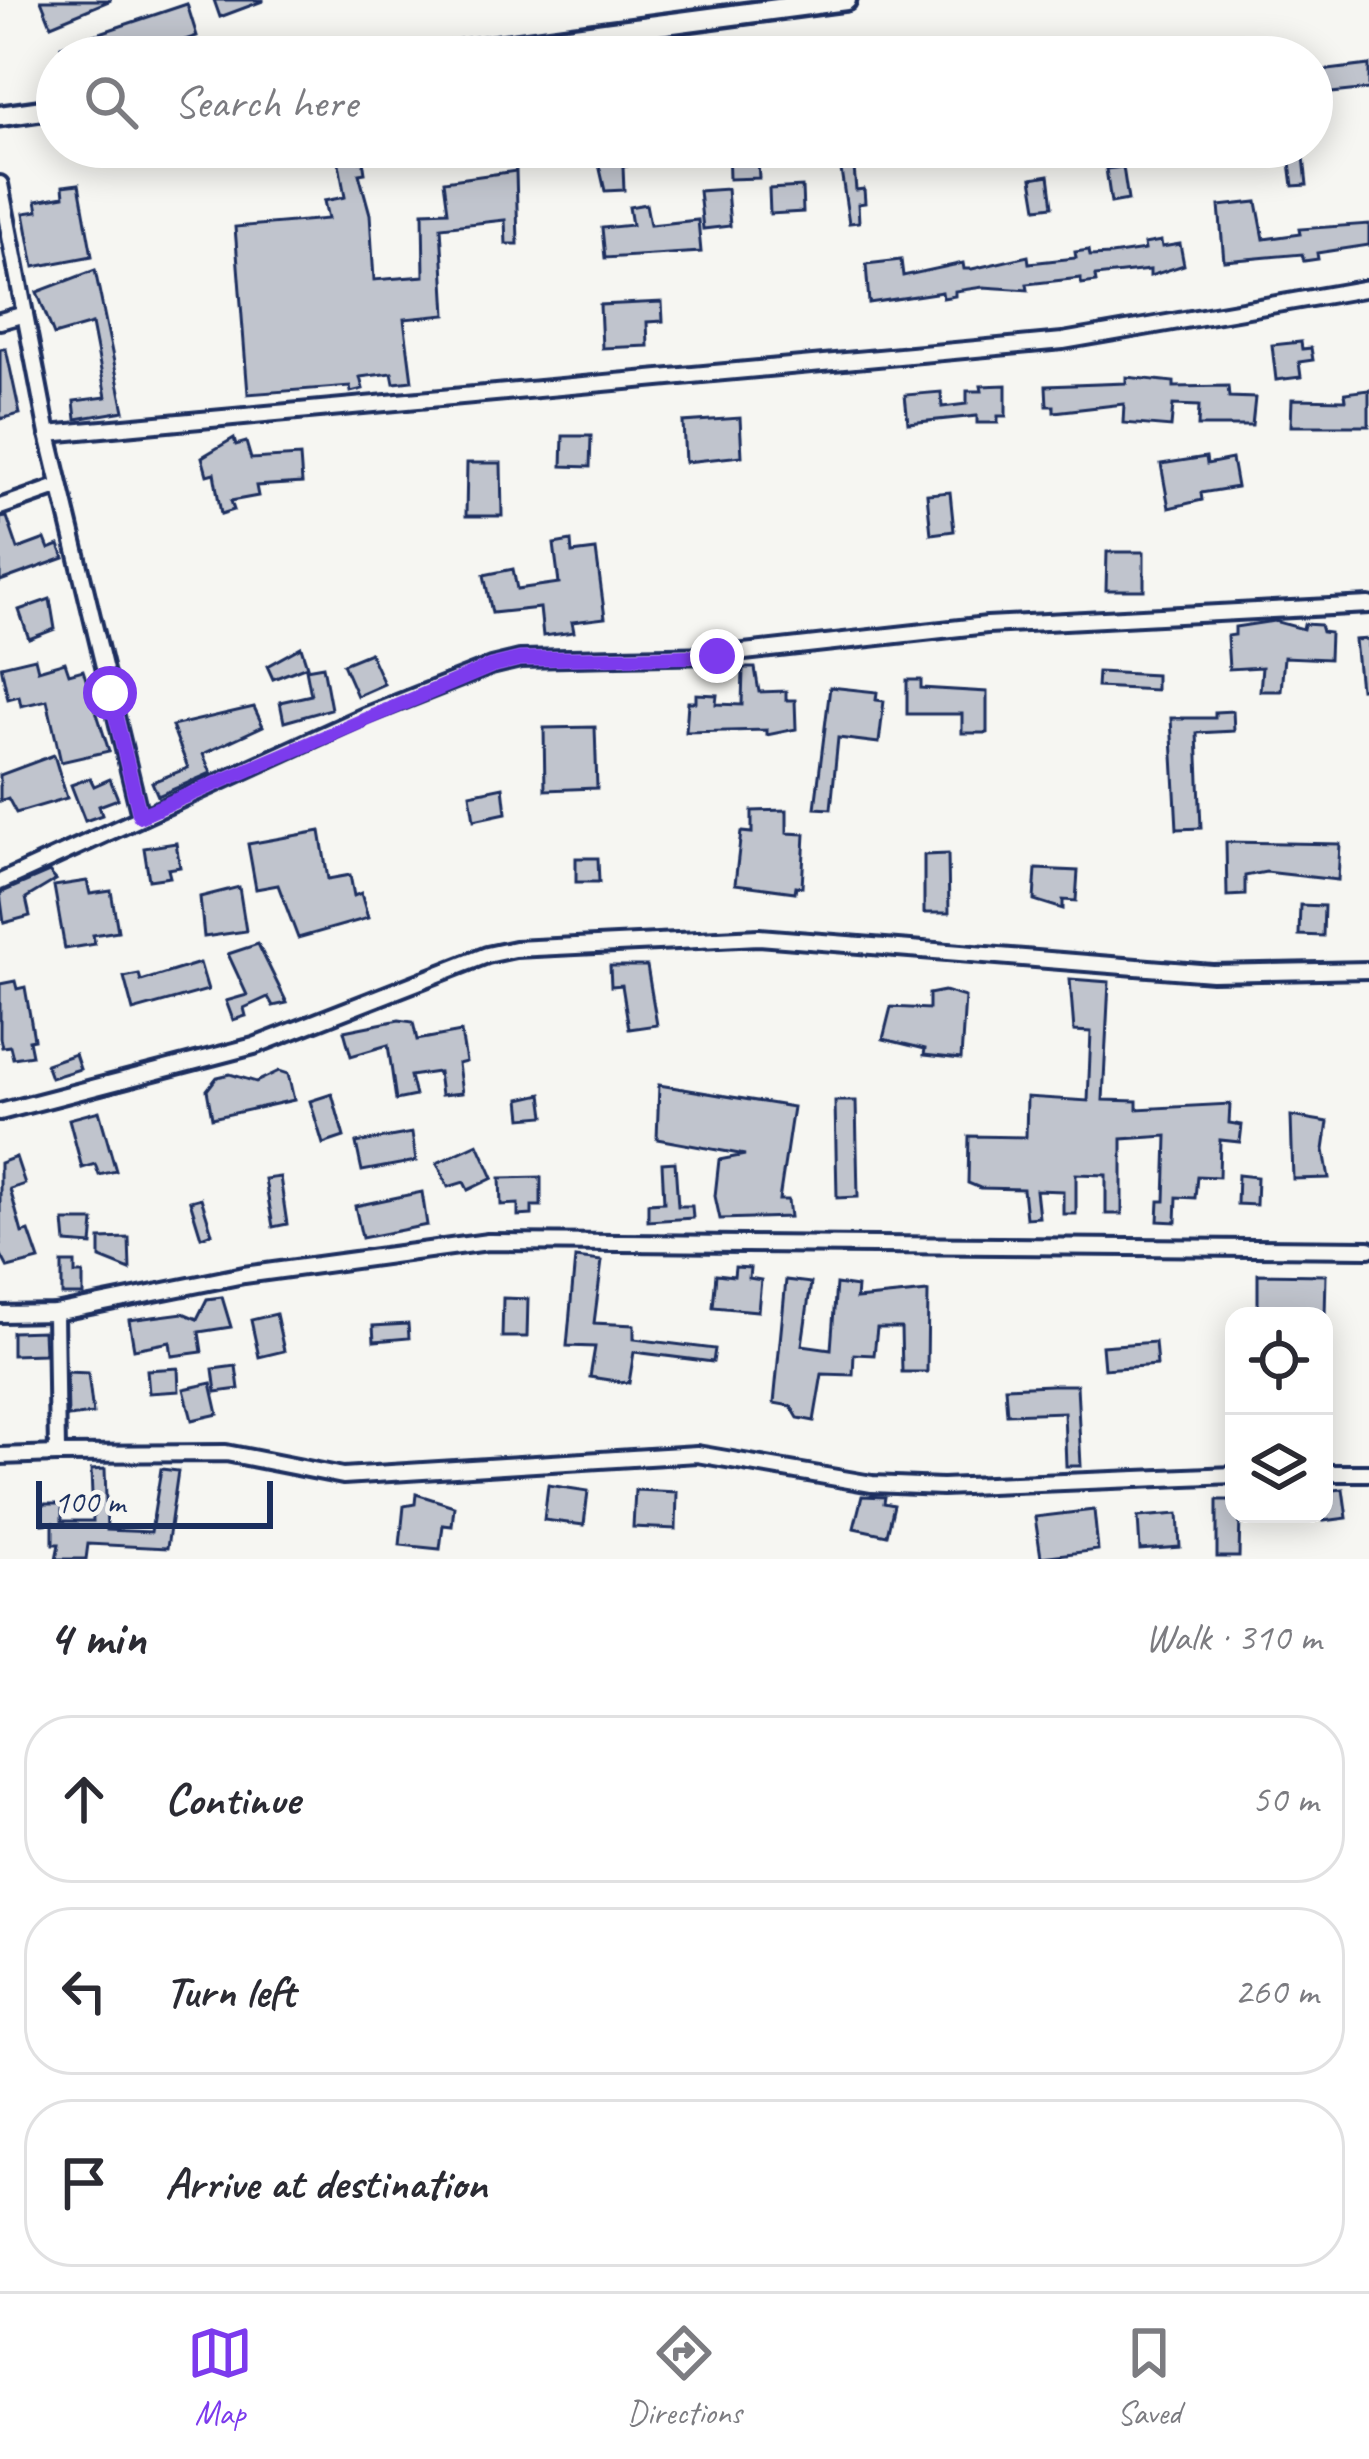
<!DOCTYPE html>
<html lang="en">
<head>
<meta charset="utf-8">
<style>
	:root { --surface:#fff; --page:#f7f7f7; --text:#2b2b33; --muted:#7c7c81; --line:#e1e1e2; --accent:#7c3aed }
	body { margin:0; font-family:Caveat,sans-serif; background:var(--page); color:var(--text) }
	.controls { position:absolute; right:36px; bottom:36px; display:grid; overflow:hidden; border-radius:24px; box-shadow:0 6px 30px #0003 }
	.controls button { width:108px; height:108px; display:grid; place-items:center; padding:0; border:0; border-bottom:3px solid var(--line); background:var(--surface); color:var(--text); font:60px sans-serif }
	.scale { position:absolute; left:36px; bottom:30px; width:237px; box-sizing:border-box; padding-left:12px; border:6px solid #1b2f5e; border-top:0; font-size:33px; line-height:42px; white-space:nowrap; color:#1b2f5e; -webkit-text-stroke:9px #f6f6f2; paint-order:stroke }
	.stop { position:absolute; width:36px; height:36px; margin:-27px; border:9px solid #7c3aed; border-radius:50%; background:#fff }
	.stop.end { background:#7c3aed; border-color:#fff; box-shadow:0 3px 12px #0008 }
	.list { margin:0; padding:0; list-style:none }
	h2 { display:flex; justify-content:space-between; align-items:center; height:156px; margin:0; padding:0 48px; font-size:51px }
	h2 small { font-size:39px; font-weight:400; color:var(--muted) }
	.list li { display:grid; grid-template-columns:78px 1fr auto; gap:36px; align-items:center; box-sizing:border-box; height:168px; margin:0 24px 24px; padding:0 24px; border:3px solid var(--line); border-radius:48px }
	.list b { display:block; font-size:45px; white-space:nowrap }
	.list em { font-size:39px; font-style:normal; color:var(--muted) }
	.icon { flex:none; width:66px; height:66px; fill:none; stroke:currentColor; stroke-width:2; stroke-linecap:round; stroke-linejoin:round }
	.map { position:relative; flex:none; width:1369px; height:1559px; overflow:hidden }
	.search { position:absolute; background:var(--surface); box-shadow:0 6px 30px #0003; left:36px; right:36px; top:36px; height:132px; display:flex; align-items:center; gap:30px; box-sizing:border-box; padding:0 42px; border-radius:66px; color:var(--muted); font-size:45px }
	.sheet { height:732px; background:var(--surface) }
	nav { display:flex; justify-content:space-around; align-items:center; box-sizing:border-box; height:168px; border-top:3px solid var(--line); background:var(--surface); font-size:33px; color:var(--muted) }
	nav a { display:grid; justify-items:center; gap:6px }
	nav .on { color:var(--accent) }
	.map>svg:first-child { display:block }
	.building { fill:#c0c4cd; stroke:#1b2f5e; stroke-width:3 }
	.lines { fill:none; stroke-linecap:round; stroke-linejoin:round }
	.street-casing { stroke:#1b2f5e; stroke-width:22 }
	.secondary-casing { stroke:#1b2f5e; stroke-width:27 }
	.street { stroke:#f6f6f2; stroke-width:14 }
	.secondary { stroke:#f6f6f2; stroke-width:18 }
	.route { stroke:#7c3aed; stroke-width:15 }
</style>
</head>
<body>
<div class="map">
<svg width="1369" height="1559" viewBox="0 0 1369 1559">
	<rect width="100%" height="100%" fill="#f6f6f2"/>
	<filter id="ink" filterUnits="userSpaceOnUse"><feTurbulence type="fractalNoise" baseFrequency=".00833" numOctaves="2"/><feDisplacementMap in="SourceGraphic" scale="24" xChannelSelector="R" yChannelSelector="G"/><feConvolveMatrix kernelMatrix="1 2 1 2 8 2 1 2 1" color-interpolation-filters="sRGB"/></filter>
	<g filter="url(#ink)">
		<g class="building">
			<path d="M41 0H111L51 25Z"/>
			<path d="M214 0H263V1L220 17Z"/>
			<path d="M187 4 197 36 146 53 143 43 104 57H65L61 46Z"/>
			<path d="M1369 65V89L1312 95V72Z"/>
			<path d="M336 147H356L359 161 363 160 365 173 359 174 370 214 374 280 424 276 423 212 448 211 444 181 516 171 518 244H506L505 220 441 227 446 315 404 319 412 381 394 383 392 373 360 377 363 389 351 392 350 386 248 394 235 227 328 219 324 201 345 197Z"/>
			<path d="M595 147H671V155L623 167 624 190 605 191Z"/>
			<path d="M728 147H757L759 178 729 179Z"/>
			<path d="M1219 147H1261L1263 158 1222 164Z"/>
			<path d="M1288 147H1303L1307 185 1293 186Z"/>
			<path d="M1123 167 1128 200 1111 203 1106 169Z"/>
			<path d="M854 168 856 190 864 189 865 203 858 204 859 222 849 223 841 170Z"/>
			<path d="M1049 175 1053 206 1037 208 1032 178Z"/>
			<path d="M79 184 92 256 34 267 24 213 38 211 36 201 64 196 63 186Z"/>
			<path d="M802 187 803 212 770 214 769 189Z"/>
			<path d="M727 189 730 226 703 229 699 191Z"/>
			<path d="M1257 202 1264 239 1300 234 1299 229 1369 224V245L1317 253 1318 259 1304 261 1302 254 1224 261 1219 206Z"/>
			<path d="M646 204 650 225 698 220 701 252 605 258 602 228 632 225 629 207Z"/>
			<path d="M1161 241 1162 247 1180 244 1184 265 1150 276V270L1095 276 1096 282 1081 284V278L1027 284 1028 290 983 287 955 291V296L943 298 942 292 869 303 866 264 901 260 903 276 963 263 964 269H972L1028 256 1029 263 1076 258 1075 252 1089 250 1090 256 1111 255 1145 250 1144 244Z"/>
			<path d="M95 270 124 411 76 419 74 401 106 397 92 324 54 335 37 292Z"/>
			<path d="M662 302 663 321 647 322 648 346 602 348 600 305Z"/>
			<path d="M1301 342 1302 349 1311 348 1313 360 1299 362 1301 377 1276 380 1272 345Z"/>
			<path d="M0 349H6L20 414 0 419Z"/>
			<path d="M1126 377 1174 382V387L1228 386 1229 397 1255 398 1252 426H1198L1199 406 1173 405 1171 427 1123 423 1124 404 1054 412V406H1047L1046 386 1126 383Z"/>
			<path d="M1006 385V416H998V423H977V416L908 423 905 395 941 392 942 407 967 404V391H982L981 386Z"/>
			<path d="M1369 390V426H1291L1292 399 1346 400 1345 393Z"/>
			<path d="M740 418 742 456 685 462 683 422Z"/>
			<path d="M563 436H591L590 467 562 466Z"/>
			<path d="M234 438 236 445 246 442 251 459 300 456 302 483 256 486 258 496 231 501 234 510 221 514 214 473 207 475 202 457Z"/>
			<path d="M1206 457 1207 464 1232 459 1237 487 1201 493 1202 500 1169 508 1161 464Z"/>
			<path d="M467 463H501L502 516H466Z"/>
			<path d="M950 492 954 531 931 534 927 494Z"/>
			<path d="M7 517 18 549 45 539 49 549 59 545 64 558 0 581V518Z"/>
			<path d="M571 541 572 553 596 550 605 618 572 622 574 632 543 636 540 608 492 613 484 575 513 569 517 589 559 583 554 544Z"/>
			<path d="M1107 552H1144V590H1106Z"/>
			<path d="M50 599 55 629 29 639 19 610Z"/>
			<path d="M1274 621 1303 629 1304 624 1320 625 1322 632 1330 633 1329 659 1284 657 1281 691H1260L1262 667 1229 669 1227 636 1235 635V627Z"/>
			<path d="M1369 639V688L1360 689 1355 640Z"/>
			<path d="M301 647 307 666 273 679 267 666Z"/>
			<path d="M370 653 384 684 357 696 343 664Z"/>
			<path d="M35 658 38 670 65 662 69 674 83 670 109 751 61 762 47 700 21 706 19 696 8 699 1 666Z"/>
			<path d="M323 666 331 709 284 722 280 702 311 695 306 669Z"/>
			<path d="M743 668H755L759 692 786 691V700H795L796 729 767 735V730L686 732 688 702H696V694L717 695 716 704 742 705Z"/>
			<path d="M1098 672 1156 675V690L1097 687Z"/>
			<path d="M907 680H921V688L987 692V733H962V714H907Z"/>
			<path d="M830 687 877 692 876 700 884 701 879 743 838 738 831 809 815 808Z"/>
			<path d="M254 707 263 726 203 754 211 773 158 796 152 782 188 768 172 726Z"/>
			<path d="M1233 711 1234 731 1197 733 1201 828 1177 829 1171 718H1215V712Z"/>
			<path d="M595 727 597 788 545 790 544 728Z"/>
			<path d="M54 755 67 798 16 813 8 798 0 801V775Z"/>
			<path d="M90 778 94 786 110 779 118 799 99 806 102 815 85 821 71 785Z"/>
			<path d="M503 787 506 813 474 820 470 794Z"/>
			<path d="M787 810V833L805 834 802 887 796 886 795 892 735 884 741 832 752 833V811Z"/>
			<path d="M320 831 328 879 350 875 354 896 361 893 368 918 298 938 278 885 256 889 248 844Z"/>
			<path d="M1226 842 1340 844 1338 880 1266 872 1245 876V895L1227 896Z"/>
			<path d="M176 843 180 867 168 869 170 877 149 880 144 848Z"/>
			<path d="M948 854 949 913H924V855Z"/>
			<path d="M576 858H598L599 882H576Z"/>
			<path d="M1036 869 1078 871 1076 901 1063 900V909L1034 900Z"/>
			<path d="M49 872 56 880 26 898 30 916 4 923 0 893Z"/>
			<path d="M87 881 90 894 111 891 118 931 93 935 95 944 65 949 54 886Z"/>
			<path d="M239 887 246 931 204 937 200 897Z"/>
			<path d="M1300 905 1324 906 1323 936 1299 935Z"/>
			<path d="M258 944 287 1003 273 1006 268 997 244 1008 246 1016 233 1020 226 1001 247 995 228 954Z"/>
			<path d="M200 963 208 990 133 1011 124 977 139 974 141 981Z"/>
			<path d="M610 966H647L657 1025 629 1029 622 985 611 986Z"/>
			<path d="M1070 979 1109 982 1103 1100 1137 1101V1109L1230 1104 1229 1123 1242 1125 1240 1142 1220 1140 1219 1177 1197 1176 1195 1198 1177 1197 1176 1222 1158 1221 1159 1201H1165L1167 1136 1122 1139V1214H1106V1175L1076 1174V1214H1063V1191L1036 1190 1039 1217 1026 1218 1023 1189 980 1188 968 1183 969 1136 1026 1137 1027 1097 1088 1101 1091 1032 1074 1031Z"/>
			<path d="M15 981 17 989 25 987 34 1039 29 1040 32 1055 13 1058 10 1046 2 1047 0 1038V984Z"/>
			<path d="M944 991 965 997 961 1059 924 1055 925 1049 883 1039 891 1007 929 1009V994Z"/>
			<path d="M399 1020 413 1022 417 1040 461 1032 466 1062 458 1064 462 1093 441 1095 438 1072 410 1076 415 1096 396 1100 388 1045 351 1056 344 1031Z"/>
			<path d="M75 1054 80 1069 51 1078 46 1064Z"/>
			<path d="M279 1071 288 1074 294 1100 212 1118 207 1090 217 1077 230 1074 256 1082Z"/>
			<path d="M659 1085 793 1107 779 1200H788L790 1217 720 1219 715 1196 719 1160 745 1155 657 1139Z"/>
			<path d="M332 1094 344 1137 323 1144 310 1101Z"/>
			<path d="M542 1094 545 1116 522 1118 520 1099Z"/>
			<path d="M835 1101H856L858 1197 837 1198Z"/>
			<path d="M99 1111 116 1171 99 1175 95 1164 82 1168 69 1119Z"/>
			<path d="M1291 1116 1328 1122 1324 1150 1329 1178 1293 1179Z"/>
			<path d="M412 1133 416 1161 362 1171 356 1143Z"/>
			<path d="M478 1144 493 1178 468 1190 464 1182 448 1187 437 1163Z"/>
			<path d="M16 1157 25 1184 10 1189 22 1233 29 1231 39 1260 8 1268 0 1253V1163Z"/>
			<path d="M675 1162 678 1206H692L693 1218 648 1221V1203L664 1202 662 1163Z"/>
			<path d="M1238 1175 1257 1177 1256 1205 1237 1204Z"/>
			<path d="M280 1177 287 1224 273 1227 265 1179Z"/>
			<path d="M541 1177V1206H532V1215L518 1216V1204L501 1205 500 1178Z"/>
			<path d="M422 1192 427 1225 362 1238 355 1206Z"/>
			<path d="M201 1198 212 1233 201 1237 190 1201Z"/>
			<path d="M64 1221H94L92 1245 66 1243Z"/>
			<path d="M129 1238 130 1270 100 1258V1239Z"/>
			<path d="M575 1258 602 1261 594 1323 634 1325V1339L715 1349 713 1362 634 1352 629 1383 590 1377 595 1347 567 1346Z"/>
			<path d="M62 1263H75V1274H83V1295H62Z"/>
			<path d="M735 1267 750 1268 749 1278 761 1280 758 1311 713 1307 716 1274 734 1276Z"/>
			<path d="M1258 1274 1326 1275 1325 1316H1258Z"/>
			<path d="M786 1280 811 1283 802 1345 831 1349 836 1284 857 1287 856 1299 928 1292 927 1372H902L901 1328H877L874 1355 854 1354 853 1375 822 1374 814 1421 798 1418 791 1406 774 1403Z"/>
			<path d="M222 1297 231 1327 199 1332 202 1352 172 1356 170 1342 134 1349 129 1320 183 1313 197 1319 207 1299Z"/>
			<path d="M503 1298 528 1299 527 1337H502Z"/>
			<path d="M276 1314 284 1351 259 1357 251 1320Z"/>
			<path d="M408 1324 409 1338 374 1341 373 1326Z"/>
			<path d="M43 1331 44 1354 12 1355V1332Z"/>
			<path d="M1155 1342 1157 1365 1104 1369 1102 1346Z"/>
			<path d="M236 1366 239 1389 216 1392 213 1369Z"/>
			<path d="M178 1368 179 1391 149 1393 147 1370Z"/>
			<path d="M67 1372 88 1373 93 1414 68 1417Z"/>
			<path d="M211 1383 218 1414 192 1420 184 1389Z"/>
			<path d="M1052 1385H1077L1081 1466H1066L1064 1412 1007 1414 1005 1387Z"/>
			<path d="M105 1469 107 1530 151 1532 161 1469 178 1471 167 1548 88 1544 86 1559H56L59 1544H53V1523L43 1524V1504H62V1521H93L91 1470Z"/>
			<path d="M548 1485 588 1491 584 1525 544 1520Z"/>
			<path d="M1343 1489 1347 1518 1324 1521V1491Z"/>
			<path d="M635 1490 677 1492 676 1529 633 1527Z"/>
			<path d="M416 1494 454 1506 452 1526 443 1525 440 1549 400 1545 404 1506 415 1504Z"/>
			<path d="M862 1496 885 1497 884 1503 894 1505 887 1535 854 1528Z"/>
			<path d="M1217 1500H1234V1514H1240L1239 1557H1217Z"/>
			<path d="M1094 1510 1098 1550 1041 1557 1035 1517Z"/>
			<path d="M1178 1514 1180 1547 1140 1550 1138 1517Z"/>
		</g>
		<g class="lines">
			<defs>
				<g id="street">
					<path d="M0 184 48 434 140 816"/>
					<path d="M0 321 25 314"/>
					<path d="M48 434 1063 341 1369 288"/>
					<path d="M0 507 60 486"/>
					<path d="M0 882 364 716 491 666 520 659 717 655 987 625 1369 605"/>
					<path d="M0 1112 254 1046 487 955 515 949 759 937 1212 973 1369 970"/>
					<path d="M55 1313 57 1454 226 1453 343 1476 697 1454 872 1484 942 1487 1234 1475"/>
					<path d="M0 1314 55 1313 244 1275 488 1242 1369 1249"/>
					<path d="M0 1456 57 1454"/>
					<path d="M1324 1473H1369"/>
				</g>
				<g id="secondary">
					<path d="M417 57 846 0"/>
					<path d="M0 116 57 108"/>
				</g>
			</defs>
			<use href="#street" class="street-casing"/>
			<use href="#secondary" class="secondary-casing"/>
			<use href="#street" class="street"/>
			<use href="#secondary" class="secondary"/>
		</g>
	</g>
	<g class="lines" filter="url(#ink)">
		<path class="route" d="M110 693 140 816 491 666 520 659 717 656"/>
	</g>
</svg>
<div class="controls">
<button><svg class="icon" aria-label="locate" viewBox="0 0 24 24"><circle cx="12" cy="12" r="6"/><path d="M12 2v4M12 18v4M2 12h4M18 12h4"/></svg></button>
<button><svg class="icon" aria-label="layers" viewBox="0 0 24 24"><path d="M12 4l9 5-9 5-9-5zM3 14l9 5 9-5"/></svg></button>
</div>
<div class="scale">100 m</div>
<div class="stop" style="left:110px;top:693px"></div>
<div class="stop end" style="left:717px;top:656px"></div>
<div class="search"><svg class="icon" aria-label="search" viewBox="0 0 24 24"><circle cx="10" cy="10" r="6"/><path d="M15 15l6 6"/></svg>Search here</div>
</div>
<section class="sheet">
<h2>4 min<small>Walk · 310 m</small></h2>
<ul class="list">
<li><svg class="icon" aria-label="ahead" viewBox="0 0 24 24"><path d="M12 20V5M6 11l6-6 6 6"/></svg><div><b>Continue</b></div><em>50 m</em></li>
<li><svg class="icon" aria-label="left" viewBox="0 0 24 24"><path d="M17 20v-9H6M10 6l-5 5 5 5"/></svg><div><b>Turn left</b></div><em>260 m</em></li>
<li><svg class="icon" aria-label="arrive" viewBox="0 0 24 24"><path d="M6 21V4h12l-3 4 3 4H6"/></svg><div><b>Arrive at destination</b></div></li>
</ul>
</section>
<nav>
<a class="on"><svg class="icon" aria-label="map" viewBox="0 0 24 24"><path d="M3 6l6-2 6 2 6-2v14l-6 2-6-2-6 2zM9 4v14M15 6v14"/></svg>Map</a>
<a><svg class="icon" aria-label="directions" viewBox="0 0 24 24"><path d="M12 3l9 9-9 9-9-9zM9 14v-3h6M13 9l2 2-2 2"/></svg>Directions</a>
<a><svg class="icon" aria-label="saved" viewBox="0 0 24 24"><path d="M7 4h10v16l-5-4-5 4z"/></svg>Saved</a>
</nav>
</body>
</html>
